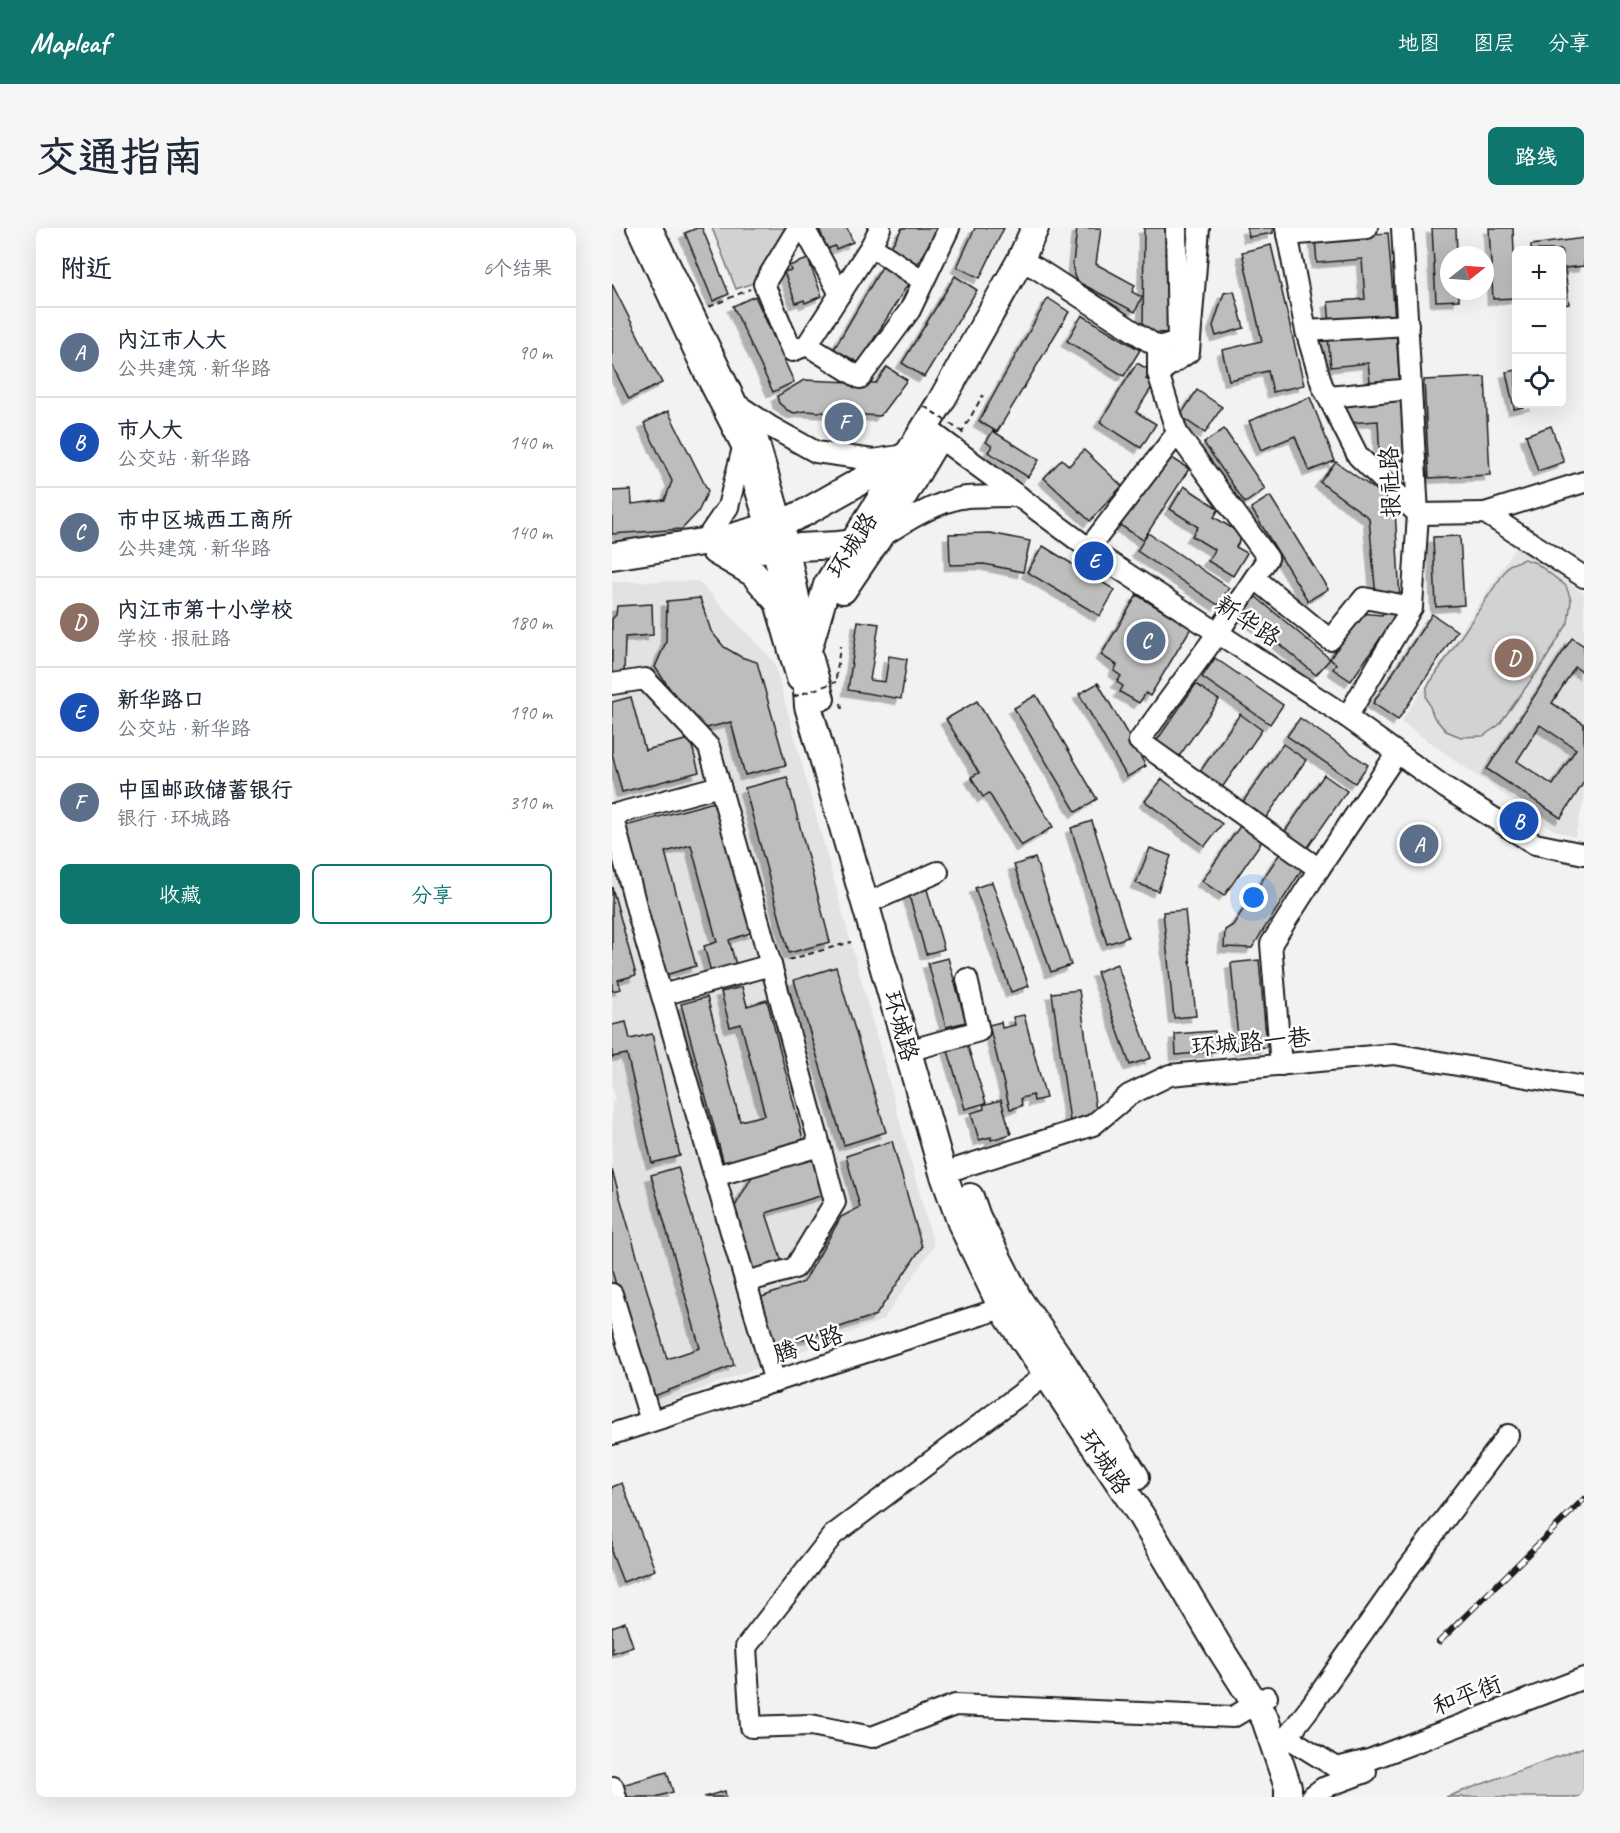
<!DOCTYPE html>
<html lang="zh">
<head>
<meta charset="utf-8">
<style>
	:root { --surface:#fff; --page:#f6f6f7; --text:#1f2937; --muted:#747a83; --line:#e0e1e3; --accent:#0f766e }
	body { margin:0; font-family:Caveat,"LXGW WenKai TC",sans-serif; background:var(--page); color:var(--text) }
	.controls { position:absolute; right:18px; top:18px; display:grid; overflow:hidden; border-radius:9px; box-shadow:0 6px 24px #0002 }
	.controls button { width:54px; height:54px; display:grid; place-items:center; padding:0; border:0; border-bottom:2px solid var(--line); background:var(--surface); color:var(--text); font:30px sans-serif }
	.compass { position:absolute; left:828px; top:18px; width:54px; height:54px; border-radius:50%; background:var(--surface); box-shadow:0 6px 24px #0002; rotate:73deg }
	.you { position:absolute; left:642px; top:670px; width:21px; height:21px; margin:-15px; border:4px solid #fff; border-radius:50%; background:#1a73e8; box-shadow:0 0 0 9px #1a73e833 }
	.badge { display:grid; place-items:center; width:39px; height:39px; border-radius:50%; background:var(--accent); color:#fff; font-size:20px; font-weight:700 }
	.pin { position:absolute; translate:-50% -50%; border:3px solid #fff; box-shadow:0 2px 6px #0006 }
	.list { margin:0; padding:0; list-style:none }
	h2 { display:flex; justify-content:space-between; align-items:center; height:78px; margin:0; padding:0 24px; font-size:26px }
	h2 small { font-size:20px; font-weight:400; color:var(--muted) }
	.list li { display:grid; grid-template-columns:39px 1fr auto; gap:18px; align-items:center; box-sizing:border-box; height:90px; padding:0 24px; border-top:2px solid var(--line) }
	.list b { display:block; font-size:22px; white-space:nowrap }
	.list p { margin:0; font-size:20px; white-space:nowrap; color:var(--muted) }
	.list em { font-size:20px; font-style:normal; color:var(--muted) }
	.actions { display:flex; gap:12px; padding:18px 24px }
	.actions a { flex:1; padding:14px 0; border:2px solid var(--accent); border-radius:9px; text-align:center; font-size:21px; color:var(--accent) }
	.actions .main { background:var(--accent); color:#fff }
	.icon { flex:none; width:33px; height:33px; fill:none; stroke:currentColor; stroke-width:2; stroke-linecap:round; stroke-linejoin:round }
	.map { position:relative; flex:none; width:972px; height:1569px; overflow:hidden; border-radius:9px }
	header { display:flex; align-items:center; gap:36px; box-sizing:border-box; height:84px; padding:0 30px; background:var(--accent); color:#fff }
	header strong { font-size:28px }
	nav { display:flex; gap:33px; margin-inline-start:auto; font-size:21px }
	.intro { display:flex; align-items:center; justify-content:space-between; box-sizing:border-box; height:144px; padding:0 36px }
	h1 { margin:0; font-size:42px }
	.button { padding:15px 27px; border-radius:9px; background:var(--accent); color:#fff; font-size:21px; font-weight:700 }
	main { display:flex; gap:36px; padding:0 36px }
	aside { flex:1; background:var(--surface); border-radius:9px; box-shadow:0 6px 24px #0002 }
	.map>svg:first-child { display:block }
	.built { fill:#e2e2e2 }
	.green { fill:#d2d2d2; stroke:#777; stroke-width:1.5 }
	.building { fill:#bdbdbd; stroke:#1c1c1c; stroke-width:1.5; fill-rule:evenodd; filter:url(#shadow) }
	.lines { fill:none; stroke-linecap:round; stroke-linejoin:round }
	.minor-casing { stroke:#1c1c1c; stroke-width:24 }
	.major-casing { stroke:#1c1c1c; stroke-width:30 }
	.path { stroke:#1c1c1c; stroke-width:2; stroke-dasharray:6 4.5; stroke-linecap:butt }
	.minor { stroke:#fff; stroke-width:20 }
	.major { stroke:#fff; stroke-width:26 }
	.rail-casing { stroke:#1c1c1c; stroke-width:6 }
	.rail { stroke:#fff; stroke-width:4; stroke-dasharray:11; stroke-linecap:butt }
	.path-bridge { stroke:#1c1c1c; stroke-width:2; stroke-dasharray:6 4.5; stroke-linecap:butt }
	.labels { text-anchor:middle; stroke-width:5; stroke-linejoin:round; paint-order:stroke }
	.street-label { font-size:24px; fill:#1c1c1c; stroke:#fff }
</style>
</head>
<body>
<header>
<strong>Mapleaf</strong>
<nav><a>地图</a><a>图层</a><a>分享</a></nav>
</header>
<div class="intro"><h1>交通指南</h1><a class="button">路线</a></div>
<main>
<aside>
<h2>附近<small>6个结果</small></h2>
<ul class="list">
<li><span class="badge" style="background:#5c6f8a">A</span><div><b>内江市人大</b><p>公共建筑 · 新华路</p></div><em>90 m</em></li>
<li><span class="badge" style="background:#1a4fb4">B</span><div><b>市人大</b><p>公交站 · 新华路</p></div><em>140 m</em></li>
<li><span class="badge" style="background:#5c6f8a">C</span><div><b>市中区城西工商所</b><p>公共建筑 · 新华路</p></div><em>140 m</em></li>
<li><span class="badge" style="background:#8d6e63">D</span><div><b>内江市第十小学校</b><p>学校 · 报社路</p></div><em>180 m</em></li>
<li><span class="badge" style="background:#1a4fb4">E</span><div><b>新华路口</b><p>公交站 · 新华路</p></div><em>190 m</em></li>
<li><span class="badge" style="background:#5c6f8a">F</span><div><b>中国邮政储蓄银行</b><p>银行 · 环城路</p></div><em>310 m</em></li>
</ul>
<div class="actions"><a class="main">收藏</a><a>分享</a></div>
</aside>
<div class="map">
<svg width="972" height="1569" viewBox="0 0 972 1569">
	<defs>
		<filter id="shadow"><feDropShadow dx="-5.5" dy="5.5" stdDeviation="0" flood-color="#0004"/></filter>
	</defs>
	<rect width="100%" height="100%" fill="#f2f2f2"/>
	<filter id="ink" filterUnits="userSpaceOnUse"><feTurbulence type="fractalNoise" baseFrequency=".0167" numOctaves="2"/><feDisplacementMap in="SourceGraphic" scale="12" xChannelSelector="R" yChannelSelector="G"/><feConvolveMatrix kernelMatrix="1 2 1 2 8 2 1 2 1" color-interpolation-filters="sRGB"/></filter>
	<g filter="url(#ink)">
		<g class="built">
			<path d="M904 319 972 365V571L963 609 940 601 789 494Z"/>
			<path d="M86 353 162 434 322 1018 271 1092 40 1180 0 1048V874L3 872 0 856V354Z"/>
		</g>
		<g class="green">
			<path d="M100 0H179L150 52 124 61Z"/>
			<path d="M912 331 924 335 954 358 959 372 956 395 932 434 887 497 871 508 849 509 834 503 822 489 814 469 815 459 897 337Z"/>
			<path d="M972 1519V1569H834Z"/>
		</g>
		<g class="building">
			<path d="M85 0H90L117 66 101 73 73 5Z"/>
			<path d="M207 0H235L241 14 224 21 223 18 215 21Z"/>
			<path d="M290 0H326L304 38 277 22Z"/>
			<path d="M363 0H392L368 50 345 39Z"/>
			<path d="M465 0H489L484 36 523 57 520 64 530 69 523 84 468 55 462 48 461 36Z"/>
			<path d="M532 0H559L558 105 531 104Z"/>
			<path d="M635 0H661V5L637 9Z"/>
			<path d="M820 0H844L845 27H837V63H847V72L824 73Z"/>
			<path d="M877 0H901L904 70 881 71Z"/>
			<path d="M776 5 783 91 718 96 716 74 753 71 750 31 705 35 703 11Z"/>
			<path d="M972 10V38L953 40 957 76 950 77V22H919V17Z"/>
			<path d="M659 17 692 157 661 164 656 143 617 152 610 122 650 113 630 24Z"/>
			<path d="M196 31 210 68 193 75 192 72 184 75 172 44 179 42 177 38Z"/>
			<path d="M271 37 298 53 247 135 222 121Z"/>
			<path d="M343 48 365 62 312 149 290 135Z"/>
			<path d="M0 56 50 155 17 171 0 137Z"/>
			<path d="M622 63 632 100 604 108 601 98 612 65Z"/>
			<path d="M143 68 182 154 161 164 121 78Z"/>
			<path d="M436 70 457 84 385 204 367 193Z"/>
			<path d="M470 87 528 122 512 148 455 113Z"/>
			<path d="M784 102 788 158 759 161 756 135 719 139 716 109Z"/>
			<path d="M525 135 539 143 534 151 542 156 524 184 544 196 529 220 488 194Z"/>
			<path d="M275 139 295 152 268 188 193 183 182 185 175 182 167 175 165 168 192 152 264 155Z"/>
			<path d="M904 142V176H924L902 181 894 144Z"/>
			<path d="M873 149 878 247 817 250 812 152Z"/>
			<path d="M585 162 610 179 593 205 568 188Z"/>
			<path d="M789 168 794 232 768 233 766 193 736 195 734 172Z"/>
			<path d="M698 169 723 233 697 243 683 208 649 222 637 193Z"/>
			<path d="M56 183 96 263 86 284 70 301 0 306V263L19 262 20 276 53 272 60 253 32 195Z"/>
			<path d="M939 198 952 234 926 243 914 207Z"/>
			<path d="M612 201 653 261 633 275 592 215Z"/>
			<path d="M381 203 427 232 416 249 376 224 380 218 374 214Z"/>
			<path d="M472 222 510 258 478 293 432 250 450 231 457 238Z"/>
			<path d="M554 226 577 241 531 312 508 297Z"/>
			<path d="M724 234 778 272 783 281 788 372 764 370 757 290 708 254Z"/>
			<path d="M572 258 607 281 602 289 631 307 624 319 635 325 621 348 596 333 603 322 580 308 586 299 558 281Z"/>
			<path d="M658 268 716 361 696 373 639 280Z"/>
			<path d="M378 305 418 313 411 344 372 336 338 337 337 306Z"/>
			<path d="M536 305 617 360 606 377 525 323Z"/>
			<path d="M848 308 852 377 824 379 821 309Z"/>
			<path d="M431 318 503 362 488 388 415 344Z"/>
			<path d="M525 367 579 400 538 468 534 465 527 475 508 464 511 458 505 454 509 448 502 443 505 437 489 427Z"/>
			<path d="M643 368 718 431 704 447 630 385Z"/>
			<path d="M88 370 99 403 112 419 129 429 145 434 174 537 133 547 119 494 86 502 43 439 54 414 55 373Z"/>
			<path d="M40 376 41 407 13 409 12 446H0V391L4 387 5 378Z"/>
			<path d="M774 381 787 383 739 453 721 441 724 436 718 431 747 385 770 387Z"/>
			<path d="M820 386 845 403 786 492 761 475Z"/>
			<path d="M246 393 267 396 258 452 273 454 277 428 295 431 289 471 236 462Z"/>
			<path d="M960 410 972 418V445L963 439 940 475 972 496V554L949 590 875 541ZM928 497 964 521 941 557 905 533Z"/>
			<path d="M603 430 671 477 658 496 590 449Z"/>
			<path d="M486 455 534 538 515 549 467 466Z"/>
			<path d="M584 456 607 472 563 534 541 518Z"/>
			<path d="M424 467 485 571 464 584 402 480Z"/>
			<path d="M19 469 33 522 78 511 87 544 10 564 0 525V474Z"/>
			<path d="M365 473 441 599 409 618 377 565 371 569 359 549 367 545 334 491Z"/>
			<path d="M628 486 650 502 607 564 585 548Z"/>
			<path d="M688 490 756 537 743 555 675 508Z"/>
			<path d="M671 516 694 532 651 594 628 578Z"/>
			<path d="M712 547 735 563 692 625 669 609Z"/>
			<path d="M175 549 218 714 177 725 133 560Z"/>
			<path d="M550 551 610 596 593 618 533 573Z"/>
			<path d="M106 573 141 704 117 712 124 737 99 744 92 718 105 714 79 617 53 624 84 738 53 747 13 598Z"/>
			<path d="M480 593 516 709 495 716 459 600Z"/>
			<path d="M628 598 650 613 612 668 590 653Z"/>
			<path d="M538 620 559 628 546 663 524 655Z"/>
			<path d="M668 625 691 640 640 720 612 719 613 702 621 697Z"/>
			<path d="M423 630 459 737 439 744 402 637Z"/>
			<path d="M380 654 417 758 399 764 363 660Z"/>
			<path d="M314 658 332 721 314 726 296 664Z"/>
			<path d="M0 659 24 747 6 752 9 761 0 763Z"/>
			<path d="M573 682 584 788 562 790 551 684Z"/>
			<path d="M336 730 354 794 334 799 316 735Z"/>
			<path d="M647 732 655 819 627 821 619 735Z"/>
			<path d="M505 736 539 830 518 837 485 744Z"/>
			<path d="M224 739 274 904 232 917 182 752Z"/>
			<path d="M130 759 135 778 155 772 192 915 112 936 69 776 95 769 128 893 153 887 129 796 118 799 109 764Z"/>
			<path d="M467 762 485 889 458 893 440 765Z"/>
			<path d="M412 787 434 870 422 873 421 867 409 870 410 878 398 881 377 797 389 794 390 800 403 797 401 789Z"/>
			<path d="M14 794 18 811 40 806 68 928 40 935 15 826 0 829V797Z"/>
			<path d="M603 803 605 823 564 827 563 806Z"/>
			<path d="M354 813 374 875 353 881 335 819Z"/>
			<path d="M389 872 399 906 379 912V909L367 912 359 885 372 881 371 877Z"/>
			<path d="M280 913 310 1019 264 1087 164 1120 147 1070 192 1054 229 989 248 979 234 928Z"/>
			<path d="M205 926 217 965 154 985 170 1034 140 1043 121 982 141 947Z"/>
			<path d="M66 939 122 1137 37 1170 0 1043V942L55 1131 88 1120 39 947Z"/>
			<path d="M10 1255 43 1342 11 1354 0 1326V1259Z"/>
			<path d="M13 1394 21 1418 0 1425V1399Z"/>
			<path d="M55 1544 61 1564 44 1569H13L10 1557Z"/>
			<path d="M113 1563 114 1569H92Z"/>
		</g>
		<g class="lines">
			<defs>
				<g id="minor">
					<path d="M25 0 92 144 131 220 158 309 175 384"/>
					<path d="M40 0 125 176 146 212 174 308 197 417 212 471"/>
					<path d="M186 0 152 56 180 123 195 117 259 18 268 0"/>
					<path d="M192 0 228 66"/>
					<path d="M674 0 694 103 710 157 746 228 806 286 873 285 972 349"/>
					<path d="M675 7 755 0"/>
					<path d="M259 18 311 53"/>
					<path d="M408 33 424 40 546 119V145L565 205"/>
					<path d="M694 103 796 97"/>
					<path d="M195 117 248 150 298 82 337 0"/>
					<path d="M546 119 566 113 564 0"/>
					<path d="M546 145 577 124 587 0"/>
					<path d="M717 169 799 161"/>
					<path d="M129 179 159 199 204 224 261 232 287 228"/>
					<path d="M313 199 483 325 735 489 834 560 923 616 972 626"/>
					<path d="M873 285 972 254"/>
					<path d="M269 309C292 294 327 272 355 269 372 268 390 268 407 268"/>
					<path d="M92 314 116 279 131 220"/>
					<path d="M477 320 565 205 656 330 606 405 527 513 707 641 785 525"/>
					<path d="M644 351 718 412 752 370 800 379"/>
					<path d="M0 456 33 451 97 519 108 558 0 587"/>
					<path d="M735 489 800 379 806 286 790 0"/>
					<path d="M0 586 28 693 163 1154"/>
					<path d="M267 670 326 644"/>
					<path d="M50 767 159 737 108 558"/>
					<path d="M310 819 367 803 355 751"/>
					<path d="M669 837 659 716 707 641"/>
					<path d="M331 945 481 897 517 867 558 847 782 826 972 859"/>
					<path d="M103 948 208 918 159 737"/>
					<path d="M134 1054 183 1040 223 974 208 918"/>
					<path d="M0 1066 39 1193"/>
					<path d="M446 1138 221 1307 134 1419 139 1499 199 1497 260 1509 343 1477 621 1489 655 1469"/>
					<path d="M0 1206 390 1080 402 1074"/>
					<path d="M896 1207 794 1343 696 1482 675 1509 725 1540 757 1532 972 1450"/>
					<path d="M1 1559 4 1569"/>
					<path d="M699 1569 711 1560 754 1544"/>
				</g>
				<g id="major">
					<path d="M423 0 408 33 328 175 215 357 193 432 196 478 331 945 349 995 390 1080 528 1286 607 1419 653 1491 676 1559V1569"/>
					<path d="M103 323 141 345 166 374 188 450"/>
					<path d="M107 323 226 317 253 314"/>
					<path d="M0 328 116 310 170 295 192 285 293 228"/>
					<path d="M231 362 265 312 321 218"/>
					<path d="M358 969 365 989 407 1072 451 1135 524 1249"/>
				</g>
			</defs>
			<use href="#minor" class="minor-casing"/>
			<use href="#major" class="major-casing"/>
			<g class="path">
				<path d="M97 79 138 61"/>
				<path d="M351 206 350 204 371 167"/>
				<path d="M224 451 228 418"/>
				<path d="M229 475 231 486"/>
				<path d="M176 732 239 714"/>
			</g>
			<use href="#minor" class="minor"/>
			<use href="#major" class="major"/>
			<defs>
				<path id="rail" d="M827 1414 972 1271"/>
			</defs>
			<use href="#rail" class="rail-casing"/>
			<use href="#rail" class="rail"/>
			<g class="path-bridge">
				<path d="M312 178 350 204"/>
				<path d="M181 469 224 454"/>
			</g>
		</g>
	</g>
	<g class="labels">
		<g class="street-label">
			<text transform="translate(778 254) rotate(-92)" y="8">报社路</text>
			<text transform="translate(240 317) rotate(-58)" y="8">环城路</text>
			<text transform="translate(636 393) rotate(33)" y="8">新华路</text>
			<text transform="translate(289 798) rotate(74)" y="8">环城路</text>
			<text transform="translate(639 814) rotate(-5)" y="8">环城路一巷</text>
			<text transform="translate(196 1116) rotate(-18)" y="8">腾飞路</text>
			<text transform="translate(493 1234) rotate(56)" y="8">环城路</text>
			<text transform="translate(855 1467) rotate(-21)" y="8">和平街</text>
		</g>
	</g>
</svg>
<div class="controls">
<button>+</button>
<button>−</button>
<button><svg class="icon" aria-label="locate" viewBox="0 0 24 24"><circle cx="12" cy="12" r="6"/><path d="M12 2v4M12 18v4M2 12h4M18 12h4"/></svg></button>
</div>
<svg class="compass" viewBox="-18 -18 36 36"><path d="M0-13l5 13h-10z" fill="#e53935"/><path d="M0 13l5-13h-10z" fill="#747a83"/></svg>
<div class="you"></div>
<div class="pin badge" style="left:807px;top:616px;background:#5c6f8a">A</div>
<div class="pin badge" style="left:907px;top:593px;background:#1a4fb4">B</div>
<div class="pin badge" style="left:534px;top:413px;background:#5c6f8a">C</div>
<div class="pin badge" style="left:902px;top:430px;background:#8d6e63">D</div>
<div class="pin badge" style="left:482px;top:333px;background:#1a4fb4">E</div>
<div class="pin badge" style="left:232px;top:194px;background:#5c6f8a">F</div>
</div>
</main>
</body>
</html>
